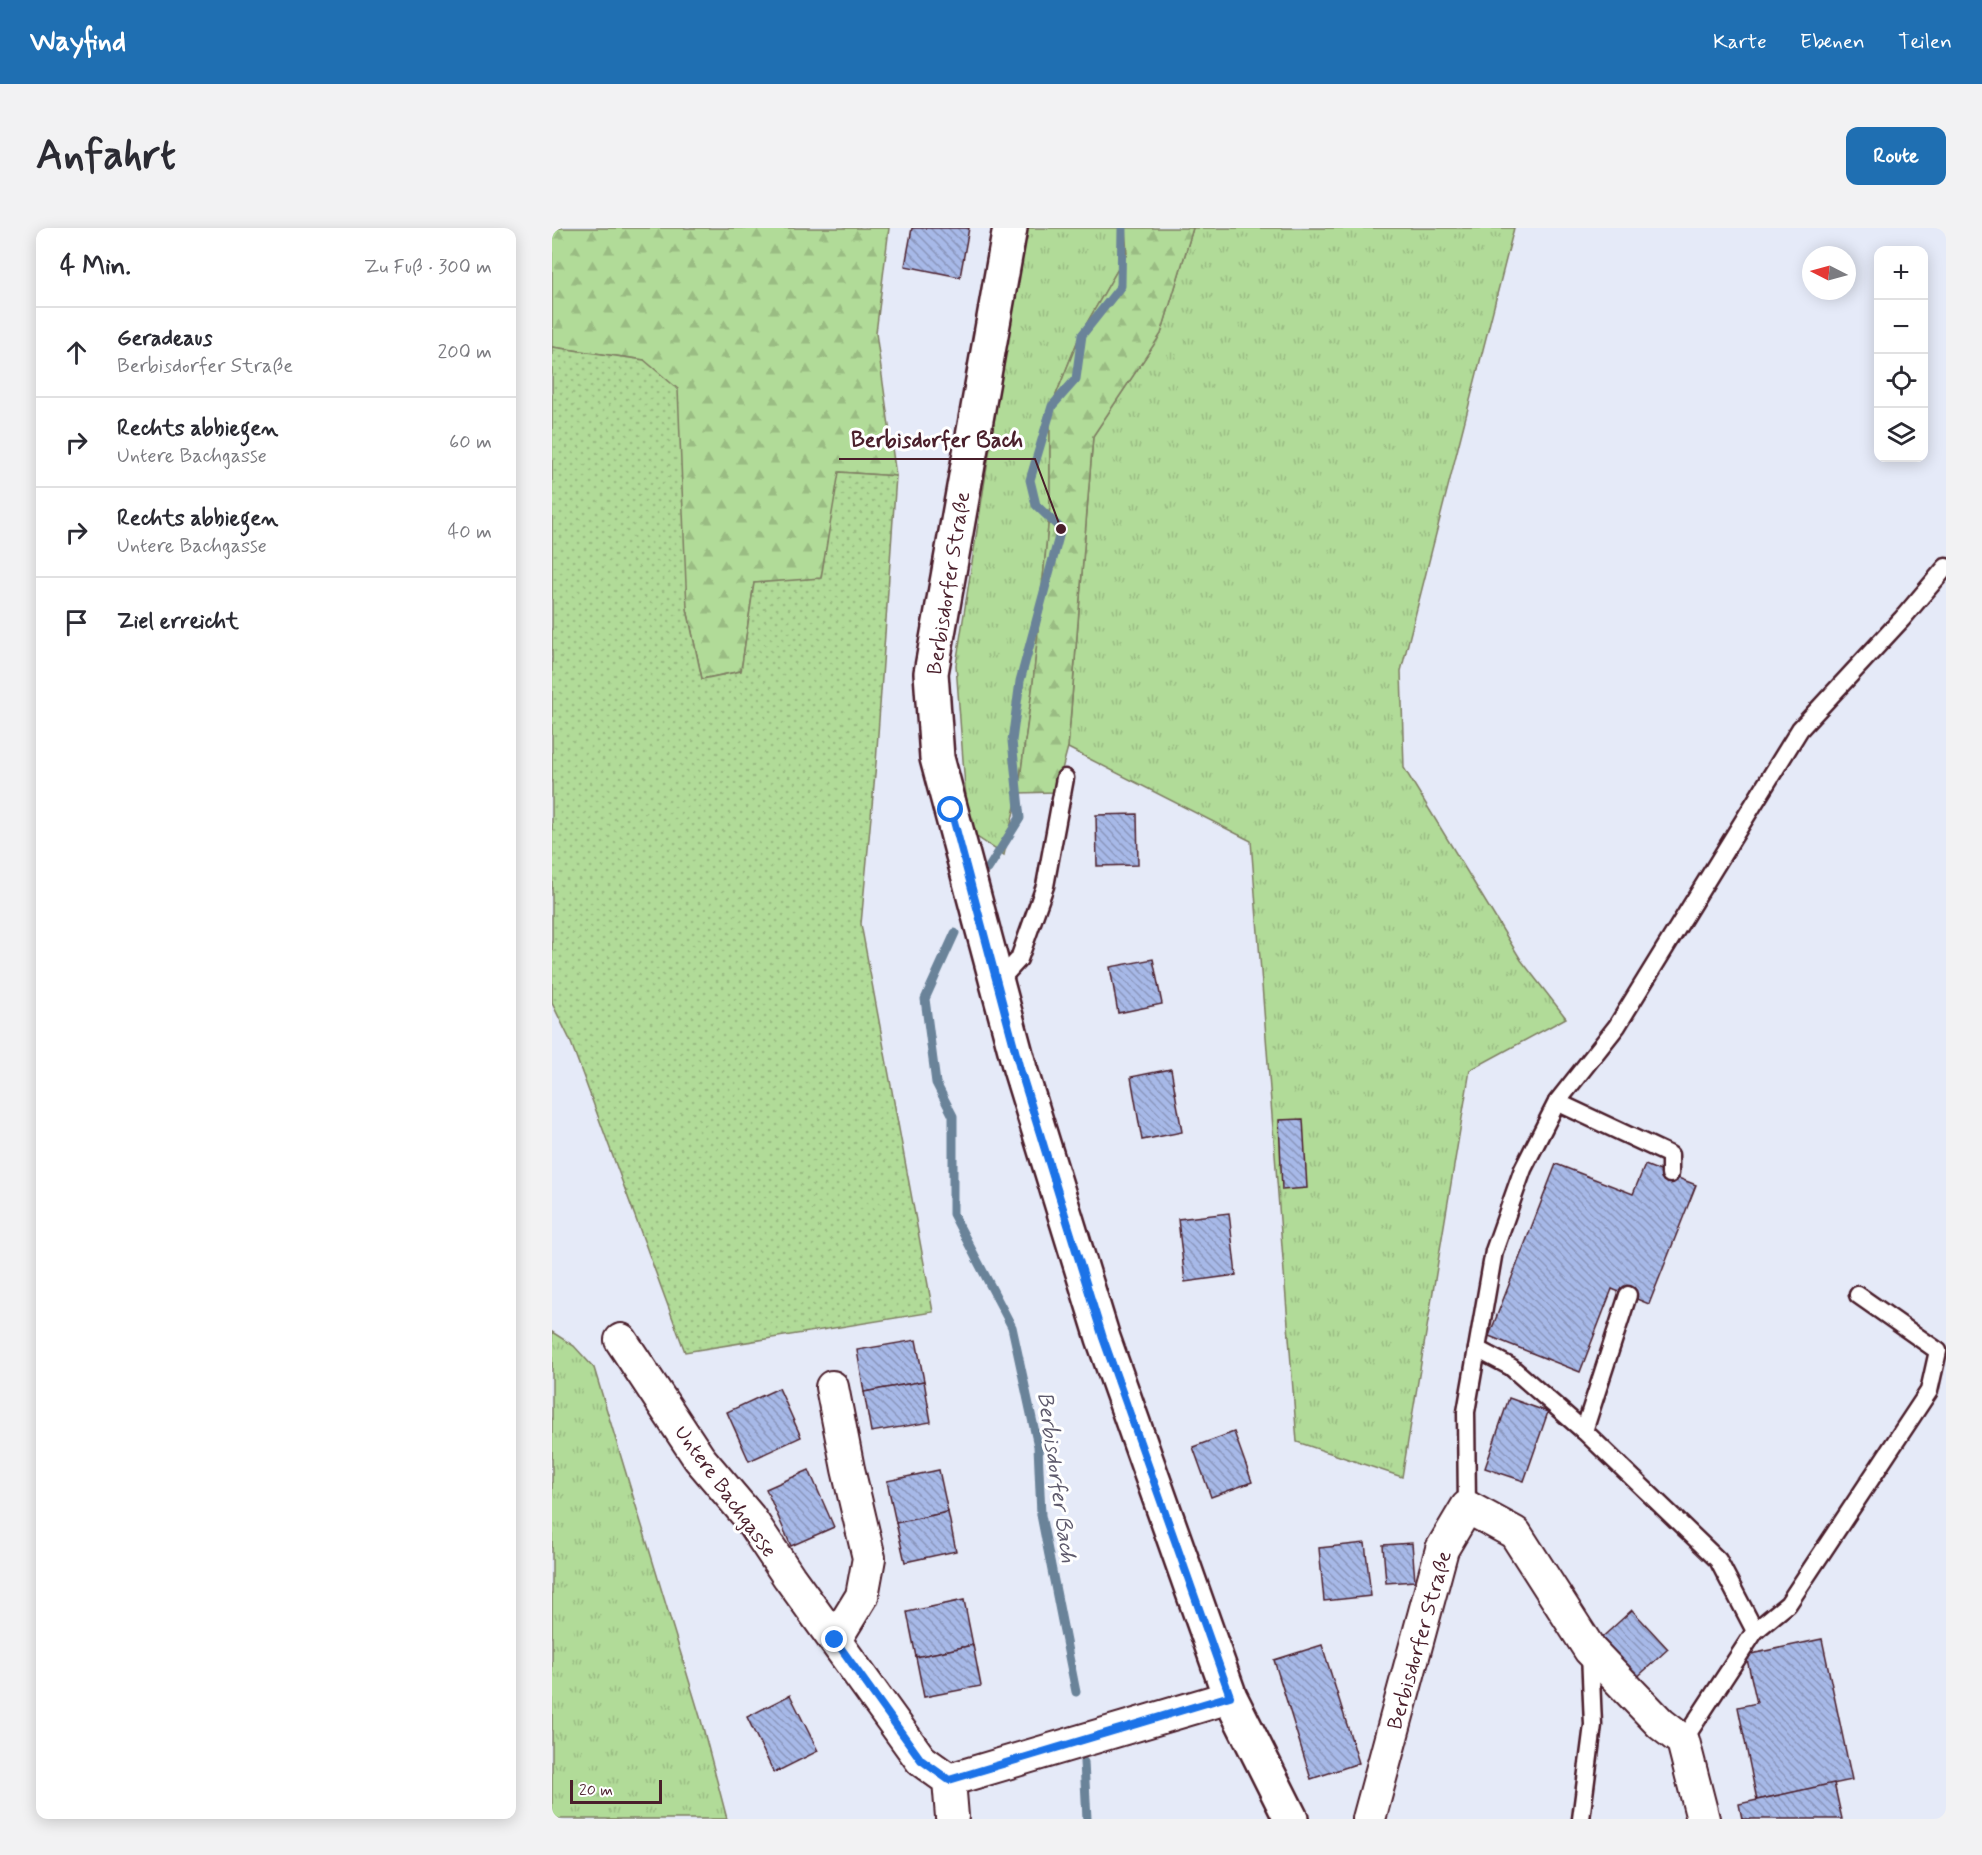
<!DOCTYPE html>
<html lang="de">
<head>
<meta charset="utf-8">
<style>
	:root { --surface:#fff; --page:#f2f2f3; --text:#2b2b33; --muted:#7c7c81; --line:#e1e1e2; --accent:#1f6fb2 }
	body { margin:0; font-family:Mynerve,sans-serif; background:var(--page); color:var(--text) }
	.controls { position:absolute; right:18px; top:18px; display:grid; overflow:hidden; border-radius:12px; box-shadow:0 3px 15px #0003 }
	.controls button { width:54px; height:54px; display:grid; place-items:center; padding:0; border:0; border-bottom:2px solid var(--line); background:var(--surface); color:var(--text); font:30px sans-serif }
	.compass { position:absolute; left:1250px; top:18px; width:54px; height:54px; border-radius:50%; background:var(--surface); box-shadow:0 3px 15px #0003; rotate:276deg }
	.scale { position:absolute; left:18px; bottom:15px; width:92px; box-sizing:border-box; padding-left:6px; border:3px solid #4a1f2b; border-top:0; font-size:16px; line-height:21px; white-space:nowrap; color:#4a1f2b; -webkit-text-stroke:4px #fff; paint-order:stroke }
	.stop { position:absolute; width:18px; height:18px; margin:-14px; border:4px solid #1a73e8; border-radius:50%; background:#fff }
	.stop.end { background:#1a73e8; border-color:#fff; box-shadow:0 2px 6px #0008 }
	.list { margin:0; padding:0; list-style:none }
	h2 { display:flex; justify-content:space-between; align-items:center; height:78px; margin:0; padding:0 24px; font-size:26px }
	h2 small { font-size:20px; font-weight:400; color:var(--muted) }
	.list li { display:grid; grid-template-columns:39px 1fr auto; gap:18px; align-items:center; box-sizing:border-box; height:90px; padding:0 24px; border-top:2px solid var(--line) }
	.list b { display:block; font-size:22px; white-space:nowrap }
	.list p { margin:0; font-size:20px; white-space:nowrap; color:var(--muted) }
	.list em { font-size:20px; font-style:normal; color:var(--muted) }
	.icon { flex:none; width:33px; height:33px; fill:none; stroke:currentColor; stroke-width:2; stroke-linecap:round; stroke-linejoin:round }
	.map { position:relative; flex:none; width:1394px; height:1591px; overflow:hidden; border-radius:12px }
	header { display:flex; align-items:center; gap:36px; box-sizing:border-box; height:84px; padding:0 30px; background:var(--accent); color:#fff }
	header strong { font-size:28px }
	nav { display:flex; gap:33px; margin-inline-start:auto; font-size:21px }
	.intro { display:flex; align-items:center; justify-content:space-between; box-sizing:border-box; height:144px; padding:0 36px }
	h1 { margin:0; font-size:42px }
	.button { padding:15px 27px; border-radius:12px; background:var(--accent); color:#fff; font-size:21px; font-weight:700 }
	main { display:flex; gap:36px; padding:0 36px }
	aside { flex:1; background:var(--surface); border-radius:12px; box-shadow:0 3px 15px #0003 }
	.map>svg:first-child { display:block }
	.grass { fill:url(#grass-tufts); stroke:#7e7d62; stroke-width:1.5 }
	.forest { fill:url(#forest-firs); stroke:#7e7d62; stroke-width:1.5 }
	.garden { fill:url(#garden-dots); stroke:#7e7d62; stroke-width:1.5 }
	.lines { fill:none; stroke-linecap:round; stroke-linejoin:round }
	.stream { stroke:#6b8399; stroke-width:9 }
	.building { fill:url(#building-back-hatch); stroke:#4a1f2b; stroke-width:1.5 }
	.service-casing { stroke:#4a1f2b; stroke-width:21 }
	.minor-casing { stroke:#4a1f2b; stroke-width:36 }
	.tertiary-casing { stroke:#4a1f2b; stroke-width:38 }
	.service { stroke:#fff; stroke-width:16 }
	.minor { stroke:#fff; stroke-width:32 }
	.tertiary { stroke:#fff; stroke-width:33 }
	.route { stroke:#1a73e8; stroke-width:8 }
	.labels { text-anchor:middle; stroke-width:6; stroke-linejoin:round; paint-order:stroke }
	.street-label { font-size:21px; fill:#4a1f2b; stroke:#fff }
	.water-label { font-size:22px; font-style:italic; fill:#5d596b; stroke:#fff }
	.leader { fill:none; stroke:#4a1f2b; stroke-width:2 }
	.callout-dot { fill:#4a1f2b; stroke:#fff; stroke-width:2 }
	.callout-label { font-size:22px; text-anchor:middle; font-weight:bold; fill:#4a1f2b; stroke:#fff; stroke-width:6; stroke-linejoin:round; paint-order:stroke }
</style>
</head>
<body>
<header>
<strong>Wayfind</strong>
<nav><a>Karte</a><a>Ebenen</a><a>Teilen</a></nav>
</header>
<div class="intro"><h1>Anfahrt</h1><a class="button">Route</a></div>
<main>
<aside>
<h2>4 Min.<small>Zu Fuß · 300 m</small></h2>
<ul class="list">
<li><svg class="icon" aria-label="ahead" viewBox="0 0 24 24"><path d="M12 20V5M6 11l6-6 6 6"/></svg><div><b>Geradeaus</b><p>Berbisdorfer Straße</p></div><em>200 m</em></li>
<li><svg class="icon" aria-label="right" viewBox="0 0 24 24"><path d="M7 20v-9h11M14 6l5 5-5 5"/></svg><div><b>Rechts abbiegen</b><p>Untere Bachgasse</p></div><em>60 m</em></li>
<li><svg class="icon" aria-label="right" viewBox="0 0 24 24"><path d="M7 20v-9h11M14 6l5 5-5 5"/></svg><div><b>Rechts abbiegen</b><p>Untere Bachgasse</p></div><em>40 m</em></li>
<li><svg class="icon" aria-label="arrive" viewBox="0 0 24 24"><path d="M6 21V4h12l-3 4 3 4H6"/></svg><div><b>Ziel erreicht</b></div></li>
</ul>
</aside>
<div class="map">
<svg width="1394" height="1591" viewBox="0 0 1394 1591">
	<defs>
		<pattern id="grass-tufts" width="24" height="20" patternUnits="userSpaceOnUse" patternTransform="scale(1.5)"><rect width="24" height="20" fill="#b1db98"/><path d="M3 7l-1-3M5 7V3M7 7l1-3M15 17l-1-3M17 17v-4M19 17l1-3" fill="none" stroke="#9abc83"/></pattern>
		<pattern id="forest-firs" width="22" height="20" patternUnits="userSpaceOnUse" patternTransform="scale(1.5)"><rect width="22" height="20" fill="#b1db98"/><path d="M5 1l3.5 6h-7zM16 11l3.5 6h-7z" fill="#9abc83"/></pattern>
		<pattern id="garden-dots" width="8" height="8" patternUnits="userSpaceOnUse" patternTransform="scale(1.5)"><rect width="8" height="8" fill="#b1db98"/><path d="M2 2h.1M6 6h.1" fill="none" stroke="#9abc83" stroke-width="1.8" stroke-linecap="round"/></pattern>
		<pattern id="building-back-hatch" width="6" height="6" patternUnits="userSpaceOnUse" patternTransform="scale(1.5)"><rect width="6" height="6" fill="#a7b9e8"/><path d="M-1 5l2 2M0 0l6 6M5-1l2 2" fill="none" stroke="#8a96bc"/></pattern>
	</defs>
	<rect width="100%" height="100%" fill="#e5eaf8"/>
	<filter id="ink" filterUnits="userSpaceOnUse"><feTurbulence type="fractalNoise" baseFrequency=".0167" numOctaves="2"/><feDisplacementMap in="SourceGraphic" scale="12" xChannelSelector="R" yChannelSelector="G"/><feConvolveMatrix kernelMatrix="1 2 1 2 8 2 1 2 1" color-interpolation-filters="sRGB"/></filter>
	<g filter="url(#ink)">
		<g class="grass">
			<path d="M476 0H573L575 25 528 107 498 182V278L481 455 466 565 452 627 419 605 413 559 404 437 452 130Z"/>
			<path d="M641 0H962L849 443 852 540 969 732 1014 790 918 842 850 1249 745 1214 699 613 516 520 541 208 609 106Z"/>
			<path d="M0 1104 22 1118 42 1140 149 1492 175 1591H0Z"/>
		</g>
		<g class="forest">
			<path d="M0 0H337L324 105 344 248 288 244 269 351 202 355 189 443 150 451 135 381 92 132 0 119Z"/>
			<path d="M573 0H641L609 106 541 208 516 519 504 564 466 565 481 455 498 278V182L528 107 575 25Z"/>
		</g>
		<path class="garden" d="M0 119 92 132 126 161 135 381 150 451 189 443 202 355 269 350 287 244 344 248 324 535 309 696 381 1084 133 1124 18 812 0 775Z"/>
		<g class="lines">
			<g class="stream">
				<path d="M436 641 468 590 460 513 468 453 509 301 484 277 478 252 500 178 524 151 530 107 569 58 570 0"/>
				<path d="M403 705 373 771 384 855 401 888V986L460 1099 486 1218 489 1287 524 1464"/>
				<path d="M532 1534 535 1591"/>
			</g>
		</g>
		<g class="building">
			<path d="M360 0H417L408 49 353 38Z"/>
			<path d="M585 586 586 637 545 638 544 587Z"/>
			<path d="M601 731 610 776 566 785 558 739Z"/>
			<path d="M619 841 630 904 590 912 579 849Z"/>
			<path d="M751 891 755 960 730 962 727 892Z"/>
			<path d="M1004 936 1081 966 1093 937 1144 957 1097 1076 1060 1061 1028 1144 937 1108Z"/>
			<path d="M677 985 684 1047 633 1054 626 991Z"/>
			<path d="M364 1112 372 1153 312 1164 305 1122Z"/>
			<path d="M372 1153 379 1194 319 1204 312 1164Z"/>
			<path d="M227 1160 249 1209 197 1233 175 1184Z"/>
			<path d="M957 1170 996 1184 972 1253 933 1240Z"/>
			<path d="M682 1204 700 1254 659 1269 641 1219Z"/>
			<path d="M257 1242 282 1299 239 1318 214 1261Z"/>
			<path d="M387 1242 396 1284 344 1295 335 1253Z"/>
			<path d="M396 1284 404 1323 353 1334 344 1295Z"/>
			<path d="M813 1315 819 1368 772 1373 767 1320Z"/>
			<path d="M860 1315 863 1353 834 1355 831 1317Z"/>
			<path d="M412 1372 421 1417 364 1429 355 1384Z"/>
			<path d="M1080 1382 1116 1421 1081 1453 1045 1414Z"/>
			<path d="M1270 1411 1300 1552 1205 1572 1186 1479 1205 1475 1194 1427Z"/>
			<path d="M421 1417 429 1458 372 1469 364 1429Z"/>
			<path d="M770 1417 807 1535 759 1551 722 1432Z"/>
			<path d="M238 1467 266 1523 222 1545 195 1489Z"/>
			<path d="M1282 1555 1290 1591H1190L1187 1576Z"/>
		</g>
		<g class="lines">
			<defs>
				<g id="service">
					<path d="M445 755 467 731 493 658 513 550"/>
					<path d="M1005 874 1118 927V946"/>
					<path d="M925 1121 959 1139 1032 1203 1166 1332 1203 1403"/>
					<path d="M1032 1203 1076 1067"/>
					<path d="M915 1279 914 1184 942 1023 971 941 1005 874 1065 798 1248 501 1350 391 1394 339"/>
					<path d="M1131 1513 1203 1403 1236 1376 1377 1163 1386 1123 1306 1067"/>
					<path d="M1029 1591 1041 1497 1038 1425"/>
				</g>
				<g id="minor">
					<path d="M69 1112 147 1230 197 1289 237 1349 369 1532 397 1552 400 1589"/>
					<path d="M280 1159 296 1241 317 1330 310 1368 283 1412"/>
					<path d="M397 1552 678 1469"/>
					<path d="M817 1591 890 1321 915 1279 963 1305 1038 1422 1109 1496 1131 1513 1151 1591"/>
				</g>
				<path id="tertiary" d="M458 0 379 445 385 530 468 841 551 1110 678 1469 739 1591"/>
			</defs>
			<use href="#service" class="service-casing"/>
			<use href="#minor" class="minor-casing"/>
			<use href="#tertiary" class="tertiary-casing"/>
			<use href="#service" class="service"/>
			<use href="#minor" class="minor"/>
			<use href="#tertiary" class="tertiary"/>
		</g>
	</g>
	<g class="lines" filter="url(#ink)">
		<path class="route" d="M283 1412 369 1532 397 1552 678 1468 551 1110 468 841 399 582"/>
	</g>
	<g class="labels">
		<g class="street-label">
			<text transform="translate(396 355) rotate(-81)" y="7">Berbisdorfer Straße</text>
			<text transform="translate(174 1263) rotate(54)" y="7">Untere Bachgasse</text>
			<text transform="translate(867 1412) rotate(-74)" y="7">Berbisdorfer Straße</text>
		</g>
		<g class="water-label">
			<text transform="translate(506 1249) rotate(82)" y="8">Berbisdorfer Bach</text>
		</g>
	</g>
	<path class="leader" d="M509 301L483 231H287"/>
	<circle class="callout-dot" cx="509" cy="301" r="6"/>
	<g class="callout-label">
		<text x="385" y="219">Berbisdorfer Bach</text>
	</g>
</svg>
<div class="controls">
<button>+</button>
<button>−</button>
<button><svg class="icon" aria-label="locate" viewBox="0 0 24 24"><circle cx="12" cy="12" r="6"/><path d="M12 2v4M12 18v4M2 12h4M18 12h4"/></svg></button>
<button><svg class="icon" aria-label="layers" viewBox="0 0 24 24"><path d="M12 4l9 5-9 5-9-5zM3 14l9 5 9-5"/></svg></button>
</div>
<svg class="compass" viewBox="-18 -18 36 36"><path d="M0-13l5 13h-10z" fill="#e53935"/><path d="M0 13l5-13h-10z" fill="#7c7c81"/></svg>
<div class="scale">20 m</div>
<div class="stop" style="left:399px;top:582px"></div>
<div class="stop end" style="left:283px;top:1412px"></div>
</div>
</main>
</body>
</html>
